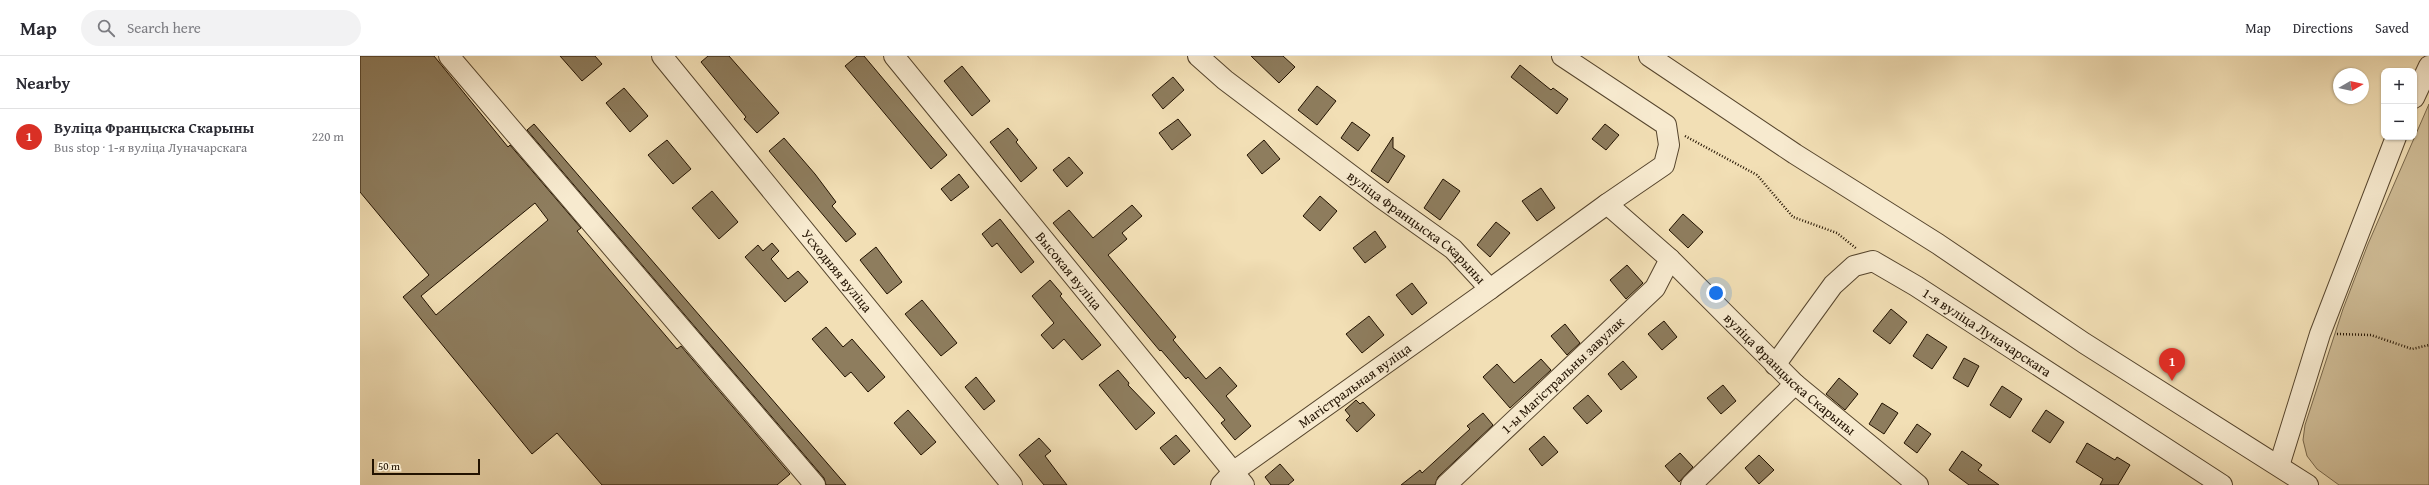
<!DOCTYPE html>
<html lang="en">
<head>
<meta charset="utf-8">
<style>
	:root { --surface:#fff; --page:#f2f2f3; --text:#2b2b33; --muted:#7c7c81; --line:#e1e1e2; --accent:#d93025 }
	body { margin:0; font-family:"Gentium Book Plus",serif; background:var(--page); color:var(--text) }
	.controls { position:absolute; right:12px; top:12px; display:grid; overflow:hidden; border-radius:8px; box-shadow:0 1px 3px #0004 }
	.controls button { width:36px; height:36px; display:grid; place-items:center; padding:0; border:0; border-bottom:1px solid var(--line); background:var(--surface); color:var(--text); font:20px sans-serif }
	.compass { position:absolute; left:1973px; top:12px; width:36px; height:36px; border-radius:50%; background:var(--surface); box-shadow:0 1px 3px #0004; rotate:81deg }
	.scale { position:absolute; left:12px; bottom:10px; width:108px; box-sizing:border-box; padding-left:4px; border:2px solid #221200; border-top:0; font-size:11px; line-height:14px; white-space:nowrap; color:#221200; -webkit-text-stroke:3px #f7eacf; paint-order:stroke }
	.you { position:absolute; left:1356px; top:237px; width:14px; height:14px; margin:-10px; border:3px solid #fff; border-radius:50%; background:#1a73e8; box-shadow:0 0 0 6px #1a73e833 }
	.badge { display:grid; place-items:center; width:26px; height:26px; border-radius:50%; background:var(--accent); color:#fff; font-size:13px; font-weight:700 }
	.pin { position:absolute; translate:-50% -33px; filter:drop-shadow(0 1px 2px #0008) }
	.pin::after { content:''; position:absolute; top:21px; width:14px; height:12px; background:inherit; clip-path:polygon(0 0,100% 0,50% 100%) }
	.list { margin:0; padding:0; list-style:none }
	h2 { display:flex; justify-content:space-between; align-items:center; height:52px; margin:0; padding:0 16px; font-size:17px }
	h2 small { font-size:13px; font-weight:400; color:var(--muted) }
	.list li { display:grid; grid-template-columns:26px 1fr auto; gap:12px; align-items:center; box-sizing:border-box; height:56px; padding:0 16px; border-top:1px solid var(--line) }
	.list b { display:block; font-size:15px; white-space:nowrap }
	.list p { margin:0; font-size:13px; white-space:nowrap; color:var(--muted) }
	.list em { font-size:13px; font-style:normal; color:var(--muted) }
	.icon { flex:none; width:22px; height:22px; fill:none; stroke:currentColor; stroke-width:2; stroke-linecap:round; stroke-linejoin:round }
	.map { position:relative; flex:none; width:2069px; height:429px; overflow:hidden }
	header { display:flex; align-items:center; gap:24px; box-sizing:border-box; height:56px; padding:0 20px; background:var(--surface); border-bottom:1px solid var(--line) }
	header strong { font-size:19px }
	nav { display:flex; gap:22px; margin-inline-start:auto; font-size:14px }
	.search { width:280px; height:36px; background:var(--page); display:flex; align-items:center; gap:10px; box-sizing:border-box; padding:0 14px; border-radius:22px; color:var(--muted); font-size:15px }
	main { display:flex }
	aside { flex:1; background:var(--surface) }
	.map>svg:first-child { display:block }
	.green { fill:#cfbc96; stroke:#78674b }
	.building { fill:#8e7d5e; stroke:#221200; fill-rule:evenodd }
	.lines { fill:none; stroke-linecap:round; stroke-linejoin:round }
	.minor-casing { stroke:#56452d; stroke-width:22 }
	.path { stroke:#221200; stroke-width:2.5; stroke-dasharray:1 2; stroke-linecap:butt }
	.minor { stroke:#f7eacf; stroke-width:20 }
	.labels { text-anchor:middle; stroke-width:4; stroke-linejoin:round; paint-order:stroke }
	.street-label { font-size:14px; fill:#221200; stroke:#f7eacf }
</style>
</head>
<body>
<header>
<strong>Map</strong>
<div class="search"><svg class="icon" aria-label="search" viewBox="0 0 24 24"><circle cx="10" cy="10" r="6"/><path d="M15 15l6 6"/></svg>Search here</div>
<nav><a>Map</a><a>Directions</a><a>Saved</a></nav>
</header>
<main>
<aside>
<h2>Nearby<small></small></h2>
<ul class="list">
<li><span class="badge">1</span><div><b>Вуліца Францыска Скарыны</b><p>Bus stop · 1-я вуліца Луначарскага</p></div><em>220 m</em></li>
</ul>
</aside>
<div class="map">
<svg width="2069" height="429" viewBox="0 0 2069 429">
	<rect width="100%" height="100%" fill="#f2dfb5"/>
	<filter id="stains"><feTurbulence type="fractalNoise" baseFrequency=".005" numOctaves="4"/><feColorMatrix values="0 0 0 0 .2 0 0 0 0 .09 0 0 0 0 .02 0 0 0 .5 -.17"/></filter>
	<radialGradient id="worn" r=".72"><stop offset=".6" stop-color="#630" stop-opacity="0"/><stop offset="1" stop-color="#630" stop-opacity=".3"/></radialGradient>
	<path class="green" d="M2069 48V429H1979L1957 413 1947 400 1943 384 1945 369 1983 253 2008 188Z"/>
	<g class="building">
		<path d="M0 0H74L148 91 150 89 221 172 217 175 259 225 317 293 321 290 430 418 417 429H242L197 377 172 398 43 241 69 219 0 136ZM175 147 188 164 76 259 61 240Z"/>
		<path d="M200 0H235L242 8 222 25Z"/>
		<path d="M348 0H369L419 57 397 77 384 63 386 61 341 6Z"/>
		<path d="M497 0H504L587 99 571 113 485 10Z"/>
		<path d="M891 0H923L935 11 919 27Z"/>
		<path d="M1160 9 1191 34 1193 32 1208 43 1197 58 1151 21Z"/>
		<path d="M602 10 630 45 612 60 584 25Z"/>
		<path d="M813 21 824 34 803 53 792 39Z"/>
		<path d="M957 30 976 45 957 69 938 54Z"/>
		<path d="M264 32 288 60 270 76 246 47Z"/>
		<path d="M818 63 831 79 812 94 799 77Z"/>
		<path d="M992 66 1010 79 998 95 981 82Z"/>
		<path d="M174 68 486 429H466L464 422 167 74Z"/>
		<path d="M1245 68 1259 79 1246 94 1232 83Z"/>
		<path d="M648 72 658 84 656 86 677 112 661 126 630 86Z"/>
		<path d="M1033 81V92L1045 100 1028 127 1011 115Z"/>
		<path d="M424 82 455 118 476 146 472 150 496 178 486 186 409 95Z"/>
		<path d="M307 84 331 113 313 128 288 99Z"/>
		<path d="M904 84 920 103 902 118 887 99Z"/>
		<path d="M709 101 723 117 707 131 693 114Z"/>
		<path d="M599 118 609 131 591 145 581 133Z"/>
		<path d="M1083 123 1100 135 1080 164 1064 152Z"/>
		<path d="M1181 132 1195 152 1177 165 1162 145Z"/>
		<path d="M352 135 378 166 359 183 332 152Z"/>
		<path d="M960 140 977 155 960 175 943 160Z"/>
		<path d="M772 149 782 160 762 177 767 183 748 199 816 281 813 284 846 323 860 311 877 330 866 340 891 370 875 384 861 367 865 364 828 321 826 323 801 294 800 295 693 167 709 154 733 182Z"/>
		<path d="M1323 158 1343 176 1328 192 1309 174Z"/>
		<path d="M640 163 674 206 661 217 637 187 632 191 622 178Z"/>
		<path d="M1136 166 1150 177 1130 201 1117 189Z"/>
		<path d="M1015 175 1026 191 1005 207 993 192Z"/>
		<path d="M412 187 419 195 411 203 428 223 438 215 448 226 425 246 385 201 398 189 403 195Z"/>
		<path d="M516 191 542 226 527 238 500 204Z"/>
		<path d="M1267 209 1283 227 1266 243 1250 224Z"/>
		<path d="M690 224 702 238 700 240 741 289 722 304 704 283 693 293 681 279 694 267 672 240Z"/>
		<path d="M1052 227 1067 247 1052 259 1036 239Z"/>
		<path d="M562 244 597 287 581 300 545 258Z"/>
		<path d="M1531 253 1547 266 1530 288 1513 275Z"/>
		<path d="M1009 260 1024 279 1002 297 986 278Z"/>
		<path d="M1304 265 1317 281 1302 294 1288 278Z"/>
		<path d="M1205 268 1220 287 1207 299 1191 280Z"/>
		<path d="M466 271 483 291 492 283 525 321 508 336 491 316 485 321 452 283Z"/>
		<path d="M1567 278 1587 291 1572 313 1553 300Z"/>
		<path d="M1604 302 1619 310 1608 331 1593 322Z"/>
		<path d="M1181 303 1191 314 1150 352 1123 321 1137 308 1154 327Z"/>
		<path d="M1263 305 1277 321 1261 334 1248 318Z"/>
		<path d="M758 314 769 327 768 329 795 357 776 374 739 329Z"/>
		<path d="M616 321 635 345 624 354 605 331Z"/>
		<path d="M1479 322 1498 338 1485 354 1466 338Z"/>
		<path d="M1363 329 1376 345 1361 358 1347 342Z"/>
		<path d="M1642 330 1662 343 1650 362 1630 349Z"/>
		<path d="M1228 339 1242 355 1227 368 1213 352Z"/>
		<path d="M996 344 1000 348 1003 346 1015 359 997 376 986 364 990 360 985 354Z"/>
		<path d="M1522 347 1538 357 1524 378 1509 368Z"/>
		<path d="M548 354 576 386 561 399 534 367Z"/>
		<path d="M1686 354 1704 366 1690 387 1672 375Z"/>
		<path d="M1123 357 1133 369 1078 421 1075 429H1041L1060 414 1062 417 1110 373 1107 370Z"/>
		<path d="M1557 368 1571 378 1557 397 1544 387Z"/>
		<path d="M816 379 830 395 814 409 800 392Z"/>
		<path d="M1184 380 1198 396 1182 410 1169 393Z"/>
		<path d="M679 382 691 395 685 400 707 429H684L659 399Z"/>
		<path d="M1727 387 1755 404 1757 401 1770 409 1758 429H1740L1743 423 1716 406Z"/>
		<path d="M1602 395 1622 409 1618 414 1639 429H1609L1589 414Z"/>
		<path d="M1320 397 1333 411 1319 426 1305 410Z"/>
		<path d="M1399 399 1414 414 1399 428 1385 412Z"/>
		<path d="M920 408 934 424 928 429H911L905 421Z"/>
	</g>
	<g class="lines">
		<defs>
			<g id="minor">
				<path d="M89 0 455 429"/>
				<path id="s1" d="M302 0 652 429"/>
				<path id="s2" d="M534 0 884 429"/>
				<path id="s3" d="M838 0 865 24 1020 141 1093 193 1130 233 1247 148 1310 203 1435 328 1558 429"/>
				<path d="M1202 0 1306 69 1309 89 1304 109 1247 148"/>
				<path d="M1289 0 1435 98 1578 188 1724 287 1948 429"/>
				<path d="M2054 42 2069 10"/>
				<path id="s4" d="M1415 309 1473 229 1494 210 1513 205 1556 230 1862 429"/>
				<path d="M1919 410 1960 278 2036 81"/>
				<path id="s5" d="M861 429 873 416 1130 233"/>
				<path id="s6" d="M1086 429 1295 232 1310 203"/>
				<path d="M1331 429 1435 328"/>
			</g>
		</defs>
		<use href="#minor" class="minor-casing"/>
		<g class="path">
			<path d="M1325 80 1397 119 1433 161 1477 177 1497 193"/>
			<path d="M1977 278 2011 279 2052 293 2069 289"/>
		</g>
		<use href="#minor" class="minor"/>
	</g>
	<g class="labels">
		<g class="street-label">
			<text dy="5" stroke="none"><textPath href="#s3" startOffset="278">вуліца Францыска Скарыны</textPath></text>
			<text dy="5" stroke="none"><textPath href="#s1" startOffset="277">Усходняя вуліца</textPath></text>
			<text dy="5" stroke="none"><textPath href="#s2" startOffset="277">Высокая вуліца</textPath></text>
			<text dy="5" stroke="none"><textPath href="#s4" startOffset="281">1-я вуліца Луначарскага</textPath></text>
			<text dy="5" stroke="none"><textPath href="#s3" startOffset="769">вуліца Францыска Скарыны</textPath></text>
			<text dy="5" stroke="none"><textPath href="#s6" startOffset="160">1-ы Магістральны завулак</textPath></text>
			<text dy="5" stroke="none"><textPath href="#s5" startOffset="167">Магістральная вуліца</textPath></text>
		</g>
	</g>
	<rect width="100%" height="100%" filter="url(#stains)"/>
	<rect width="100%" height="100%" fill="url(#worn)"/>
</svg>
<div class="controls">
<button>+</button>
<button>−</button>
</div>
<svg class="compass" viewBox="-18 -18 36 36"><path d="M0-13l5 13h-10z" fill="#e53935"/><path d="M0 13l5-13h-10z" fill="#7c7c81"/></svg>
<div class="scale">50 m</div>
<div class="you"></div>
<div class="pin badge" style="left:1812px;top:325px">1</div>
</div>
</main>
</body>
</html>
